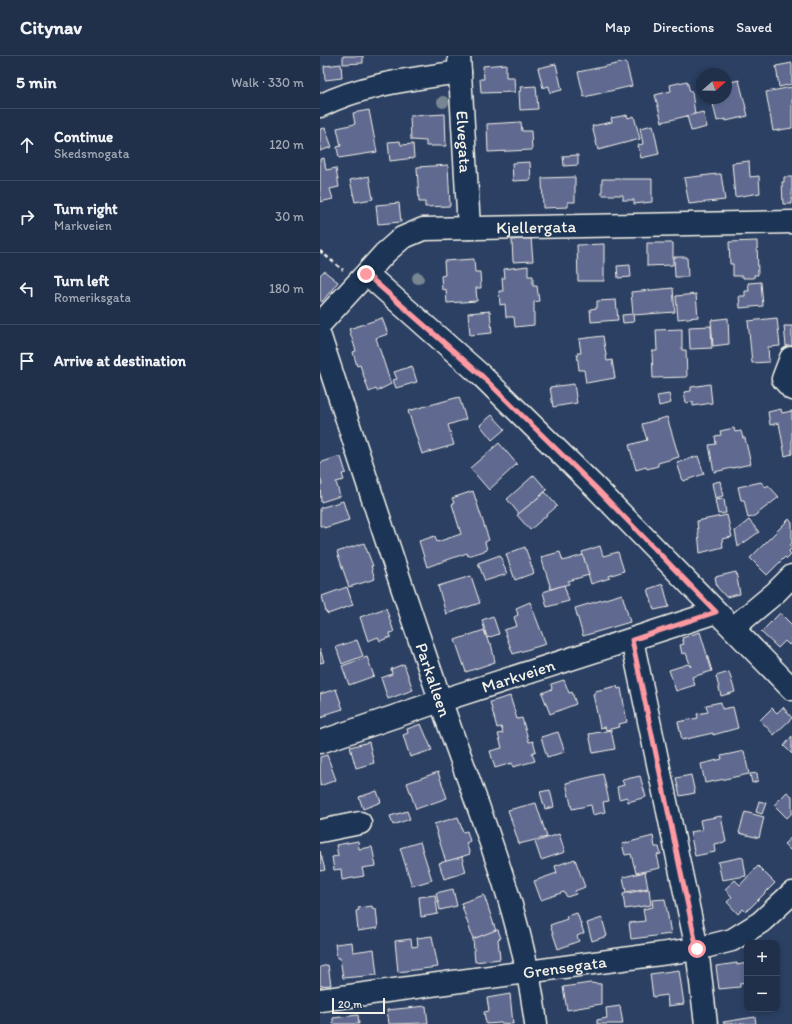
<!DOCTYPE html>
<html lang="en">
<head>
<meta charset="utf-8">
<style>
	:root { --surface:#20304a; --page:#2d3c54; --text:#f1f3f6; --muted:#a2a9b5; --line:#3d4b62 }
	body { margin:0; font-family:Itim,sans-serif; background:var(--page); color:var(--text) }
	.controls { position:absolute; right:12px; bottom:12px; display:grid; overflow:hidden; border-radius:8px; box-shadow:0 2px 6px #0003 }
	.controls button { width:36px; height:36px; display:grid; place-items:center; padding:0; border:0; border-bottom:1px solid var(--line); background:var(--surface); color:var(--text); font:20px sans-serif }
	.compass { position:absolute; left:376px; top:12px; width:36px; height:36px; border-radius:50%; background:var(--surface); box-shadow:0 2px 6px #0003; rotate:70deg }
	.scale { position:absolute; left:12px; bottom:10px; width:53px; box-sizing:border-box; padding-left:4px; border:2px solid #f4f1e8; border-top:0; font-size:11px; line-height:14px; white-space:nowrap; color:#f4f1e8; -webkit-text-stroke:3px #1d3557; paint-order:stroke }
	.stop { position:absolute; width:12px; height:12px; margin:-9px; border:3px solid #ff9aa2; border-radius:50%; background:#fff }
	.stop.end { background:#ff9aa2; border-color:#fff; box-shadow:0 1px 4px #0008 }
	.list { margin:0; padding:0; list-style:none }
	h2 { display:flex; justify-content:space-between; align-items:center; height:52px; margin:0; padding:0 16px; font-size:17px }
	h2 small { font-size:13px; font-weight:400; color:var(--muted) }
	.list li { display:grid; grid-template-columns:26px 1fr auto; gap:12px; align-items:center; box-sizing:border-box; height:72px; padding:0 16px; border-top:1px solid var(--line) }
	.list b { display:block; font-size:15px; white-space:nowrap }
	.list p { margin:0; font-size:13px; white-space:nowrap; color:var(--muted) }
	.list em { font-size:13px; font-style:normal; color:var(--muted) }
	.icon { flex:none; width:22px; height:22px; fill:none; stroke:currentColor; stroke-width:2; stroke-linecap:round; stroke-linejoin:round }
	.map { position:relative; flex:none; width:472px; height:968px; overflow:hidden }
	header { display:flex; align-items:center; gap:24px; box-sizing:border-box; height:56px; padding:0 20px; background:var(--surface); border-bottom:1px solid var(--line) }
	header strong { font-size:19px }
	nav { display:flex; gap:22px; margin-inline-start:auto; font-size:14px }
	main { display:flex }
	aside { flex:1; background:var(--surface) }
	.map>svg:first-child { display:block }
	.building { fill:#616a91; stroke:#f4f1e8 }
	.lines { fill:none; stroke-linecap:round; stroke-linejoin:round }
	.minor-casing { stroke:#f4f1e8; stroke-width:25 }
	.path { stroke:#f4f1e8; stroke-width:2.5; stroke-dasharray:4 3; stroke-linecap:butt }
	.minor { stroke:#1d3557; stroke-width:22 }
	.tree { fill:#778692 }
	.route { stroke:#ff9aa2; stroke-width:5 }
	.labels { text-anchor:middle; stroke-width:4; stroke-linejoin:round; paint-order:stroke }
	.street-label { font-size:17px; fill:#f4f1e8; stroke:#1d3557 }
</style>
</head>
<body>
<header>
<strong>Citynav</strong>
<nav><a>Map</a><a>Directions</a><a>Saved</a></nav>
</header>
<main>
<aside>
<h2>5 min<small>Walk · 330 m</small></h2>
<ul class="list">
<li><svg class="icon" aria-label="ahead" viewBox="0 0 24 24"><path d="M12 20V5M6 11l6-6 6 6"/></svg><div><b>Continue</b><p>Skedsmogata</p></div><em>120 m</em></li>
<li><svg class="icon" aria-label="right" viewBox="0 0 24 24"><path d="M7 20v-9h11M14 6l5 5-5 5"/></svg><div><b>Turn right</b><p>Markveien</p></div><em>30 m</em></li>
<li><svg class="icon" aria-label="left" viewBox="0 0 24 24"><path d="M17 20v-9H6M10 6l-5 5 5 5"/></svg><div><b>Turn left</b><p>Romeriksgata</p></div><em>180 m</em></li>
<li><svg class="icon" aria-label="arrive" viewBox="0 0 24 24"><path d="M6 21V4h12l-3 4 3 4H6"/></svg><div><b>Arrive at destination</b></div></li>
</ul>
</aside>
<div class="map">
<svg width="472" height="968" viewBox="0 0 472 968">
	<rect width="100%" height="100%" fill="#2b4063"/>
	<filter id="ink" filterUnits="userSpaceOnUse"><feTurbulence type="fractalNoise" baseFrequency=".025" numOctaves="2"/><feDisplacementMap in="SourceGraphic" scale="8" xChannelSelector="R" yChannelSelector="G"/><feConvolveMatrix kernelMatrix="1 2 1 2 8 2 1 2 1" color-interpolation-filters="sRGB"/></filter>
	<g filter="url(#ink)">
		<g class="building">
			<path d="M23 0H43V7L23 8Z"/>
			<path d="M306 6 312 30 264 41 258 16Z"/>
			<path d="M472 7V28L459 31 456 10Z"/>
			<path d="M21 8 22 22 5 24 4 10Z"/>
			<path d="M186 8V21H194L195 36 161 37 160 23H164L163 10Z"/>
			<path d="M236 8 242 34 230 37 229 30 223 32 218 12Z"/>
			<path d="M419 24 428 60 406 65V63L397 65 393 48 402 45V42H406V27Z"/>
			<path d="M367 25 370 36H372L375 58 342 66 335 39 351 35 350 29Z"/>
			<path d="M216 30 218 53 200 54 199 35H201L200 31Z"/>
			<path d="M472 31V72L453 75 446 36Z"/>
			<path d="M49 54 57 96 19 102 17 91 21 90 17 72 35 68 33 57Z"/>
			<path d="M383 56 387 71 371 75 367 60Z"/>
			<path d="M125 58 126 90H106V85L91 84 90 60Z"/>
			<path d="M307 59 308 62 314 60 320 83 278 94 272 70 292 66 291 62Z"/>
			<path d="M201 66 202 75H211L212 94 168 96 167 68Z"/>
			<path d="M333 69 339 98 321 102 318 89 323 88 320 72Z"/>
			<path d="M5 72 12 91 0 95V73Z"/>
			<path d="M80 85 81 89 93 88 94 102 70 105 68 86Z"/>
			<path d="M258 99V109L244 110 243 100Z"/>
			<path d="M4 102 6 114 16 112 19 131 10 133 13 143 0 146V103Z"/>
			<path d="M429 105 430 121 439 120 440 137 415 141 412 107Z"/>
			<path d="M210 106 211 124 193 125 192 107Z"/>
			<path d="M128 109 130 150 105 151V146H99L97 111Z"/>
			<path d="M397 118H401L405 144 369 148 364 122Z"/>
			<path d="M49 120 53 143 35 146 30 124Z"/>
			<path d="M255 121V146H248V151L223 152 222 122Z"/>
			<path d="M464 121H472V148H463L462 126H464Z"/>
			<path d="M282 123H332V146L314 148V144H303V139H282Z"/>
			<path d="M79 147 81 166 58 168 56 149Z"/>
			<path d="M211 182 213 205 193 206 192 184Z"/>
			<path d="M437 185 438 219H434V222H423V220H413V208H410L409 186Z"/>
			<path d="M327 187H353V209L327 210Z"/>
			<path d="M284 188V225H258L257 189Z"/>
			<path d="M354 201H367L368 221H355Z"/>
			<path d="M154 203 155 216H160L161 232H156L157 245 127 247 126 233 122 234 121 220 125 219 124 205Z"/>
			<path d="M310 209 311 221 298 222 297 210Z"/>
			<path d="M208 210V220H213V230H217L219 245 214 246V269L195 271 194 261H186L185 248 180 249 179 235H183L182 222H185L184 213Z"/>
			<path d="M4 215 18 226 2 246 0 244V219Z"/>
			<path d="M441 226 443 250 420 252 419 240H425V235H429L428 227Z"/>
			<path d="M353 232 355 256 313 259 314 266 303 267 302 259 313 258 311 236Z"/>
			<path d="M376 238 378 261 358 263 356 240Z"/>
			<path d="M296 244 298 264 271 266 270 253 277 252V245Z"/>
			<path d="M170 255 172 277 150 279 148 257Z"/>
			<path d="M62 262 68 278 56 282 71 328 57 335 56 333 49 336 40 309 37 310 33 296 36 295 29 273Z"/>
			<path d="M408 262 409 288 393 290 391 264Z"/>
			<path d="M457 262 460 290 448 291 449 306 432 307 428 265Z"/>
			<path d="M391 270 392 292 370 293 369 271Z"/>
			<path d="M464 270H472V290H466Z"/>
			<path d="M362 273V294H366L367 321 333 322 332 295H337L336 274Z"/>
			<path d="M283 280 287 305 292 304 295 322 266 327 264 314H259L257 297H261L259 283Z"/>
			<path d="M92 310 97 326 76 332 73 324 77 323 74 316Z"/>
			<path d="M254 328 257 347 233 351 230 331Z"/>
			<path d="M390 328 392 347 373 350V346L366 347 364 336 371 335V331Z"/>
			<path d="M349 338 351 347 339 350 337 340Z"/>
			<path d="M139 341 146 363 128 369 134 389 102 398 88 355Z"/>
			<path d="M461 353 462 357 472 355V398L465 400 459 367 450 369 448 356Z"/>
			<path d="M172 359 185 373 172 384 160 369Z"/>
			<path d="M347 361 359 401 338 407V410L327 413 326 411 316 414 309 389 327 384 322 368Z"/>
			<path d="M414 372 415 376 421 375 423 382H425L431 408 394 416 389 389 396 388 395 380 401 379 400 375Z"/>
			<path d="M179 387 197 408 169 434 150 412Z"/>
			<path d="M378 400 384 418 363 425 357 407Z"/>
			<path d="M17 401H21L26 417 22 418 24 424 16 426 20 440 1 446 0 429 2 428 0 421V407Z"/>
			<path d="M214 419 227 434 199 458 187 443Z"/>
			<path d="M400 425 403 440 395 442 392 427Z"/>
			<path d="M441 426 446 431 448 429 459 441 433 461 428 462 424 444H421L418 431Z"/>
			<path d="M153 435 169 484 165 486 167 494 148 500 147 497 107 511 99 485 115 480 117 486 141 478 132 448 134 447 132 442Z"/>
			<path d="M225 436 237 450 210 474 197 459Z"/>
			<path d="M404 443 406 457 398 458 395 444Z"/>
			<path d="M23 445 29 464 4 472 3 470H0V452Z"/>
			<path d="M407 459 412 481 402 483 403 491 380 497 377 465Z"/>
			<path d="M469 463 472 467V487L470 489 472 492 469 495 471 499 467 503 465 501 447 519 430 502Z"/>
			<path d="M429 464 439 476 418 491 415 475Z"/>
			<path d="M44 487 53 510H51L55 523 29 531 17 496Z"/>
			<path d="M280 490 283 500 298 496 304 515 289 520 290 522 271 528 262 496Z"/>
			<path d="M205 491 214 517 195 524 186 498Z"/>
			<path d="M240 496 243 505 263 499 269 519 248 525 249 528 231 533 221 501Z"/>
			<path d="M180 499 187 518 165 525 158 507Z"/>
			<path d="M416 516 420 538 406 541 397 531 395 521Z"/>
			<path d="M151 520 160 547 126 558 118 530Z"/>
			<path d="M343 528 349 551 334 554 328 533Z"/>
			<path d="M244 529 249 545 227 551 223 536Z"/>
			<path d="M27 531 33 549 8 558 6 556 2 540Z"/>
			<path d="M302 538 310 566 263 580 255 552Z"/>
			<path d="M210 546 226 588 193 598 184 574 197 570 194 561 198 559 196 552Z"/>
			<path d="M66 552 74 576 70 577 71 581 60 585 58 581 48 585 40 561Z"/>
			<path d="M460 557 472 569V585L469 589 465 585 458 592 441 576Z"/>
			<path d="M173 560 179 578 167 582 162 564Z"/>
			<path d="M164 574 169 588 171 587 175 606 146 616 135 584Z"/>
			<path d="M380 576 392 615 372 621 375 629 356 635 349 614 368 608 371 611 366 597 362 598 360 589 364 588 362 582Z"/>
			<path d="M37 584 43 600 22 608 16 591Z"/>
			<path d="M0 593 4 606 0 607Z"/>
			<path d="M47 601 54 620 29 629 22 610Z"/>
			<path d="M84 608 93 634 68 643 61 622 72 618 71 613Z"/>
			<path d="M409 616 415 636 401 640 396 620Z"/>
			<path d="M244 624 249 637 252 636 256 648 230 658 222 637 232 633 231 628Z"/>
			<path d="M297 630 298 633 301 632 307 666 299 668 300 671 286 674 285 671 280 672 273 638 275 637V635Z"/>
			<path d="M16 633 23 653 6 658V660L0 662V638Z"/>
			<path d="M190 640 197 663 202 662 209 686 213 685 216 695 212 697 215 705 193 711 192 707 175 712 170 695 182 692 178 678 183 677 181 671 177 672 170 646Z"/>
			<path d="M401 646 402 653 413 651 418 672 393 679V677L362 684 358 666 378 662 377 658 388 656 386 649Z"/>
			<path d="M463 651 472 662 454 679 440 664 452 652 457 657Z"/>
			<path d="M101 668 112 694 90 701 83 679 88 677 87 673Z"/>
			<path d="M291 674 295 693 273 697 269 678Z"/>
			<path d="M238 676 245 696 227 701 221 681Z"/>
			<path d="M472 680V698L464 690Z"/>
			<path d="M49 686 54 707 36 712 30 691Z"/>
			<path d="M424 695 429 718 385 727 381 708 402 703 401 700Z"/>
			<path d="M7 699 16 724 0 730V701Z"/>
			<path d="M118 716 127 742 96 753 87 727Z"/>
			<path d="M437 717 438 725 432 727 430 718Z"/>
			<path d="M283 718 289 745 283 746 285 756 273 759 271 749 252 753 246 727Z"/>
			<path d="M371 719 375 737 360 740 356 722Z"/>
			<path d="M320 720 326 741 308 746 307 741 299 743 297 731 304 729 302 724Z"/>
			<path d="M230 734 234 751 225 753 220 736Z"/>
			<path d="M57 735 61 746 43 753 39 741Z"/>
			<path d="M467 736 472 740V757L467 762 454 749Z"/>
			<path d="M439 745 446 747 442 758 436 756Z"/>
			<path d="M216 747 227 781 199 788 188 754Z"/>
			<path d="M87 755 90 763 73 769 70 760Z"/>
			<path d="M425 756 444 761 439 782 419 777Z"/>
			<path d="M401 760 406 786 394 788 395 796 375 800 370 776 382 774 380 764Z"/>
			<path d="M138 761 143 776 147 775 150 785 146 787 150 798 126 806 114 768Z"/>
			<path d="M239 778 245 796 221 804 215 786Z"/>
			<path d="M333 780 335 791H339L341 798 337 799 340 812 316 817 311 798 305 799 302 788Z"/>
			<path d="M472 781V796L464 788Z"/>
			<path d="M38 785 39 793 52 791 56 810 42 812 44 820 22 824 21 813 14 814 12 801 18 800 16 789Z"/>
			<path d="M100 786 112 824 92 830 80 792Z"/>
			<path d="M0 795 5 814 0 815Z"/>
			<path d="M142 801 146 816 124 823 119 807Z"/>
			<path d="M423 801 426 820 402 824 398 806Z"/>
			<path d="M255 803 265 831 255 835 256 838 247 841 244 836 221 844 214 825 237 817 235 810Z"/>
			<path d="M438 810 455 827 426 856 423 853 418 858 407 846 412 841 405 833 415 824 420 829Z"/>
			<path d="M325 816 328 832 306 836 303 821Z"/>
			<path d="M133 833 137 850 120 854 116 837Z"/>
			<path d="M329 833 331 849 305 853 303 838Z"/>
			<path d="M115 839 118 858 101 861 99 841Z"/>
			<path d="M164 839 176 875 153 883 141 847Z"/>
			<path d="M345 843 351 878 311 883 309 867 325 865 323 853 333 851 332 844Z"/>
			<path d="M52 850 53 853 56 852 58 872 38 875 36 855 39 854 38 852Z"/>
			<path d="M257 857 264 877 257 880 259 885 238 893 230 869 247 863 246 860Z"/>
			<path d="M282 862 287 880 272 885 267 867Z"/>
			<path d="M176 874H178L181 882 178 883 180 903 155 906 153 883Z"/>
			<path d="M112 880 118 911 78 916 75 885 91 883 92 891 98 890 97 882Z"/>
			<path d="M32 886 33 896 54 893 57 919 23 922 20 902H17L15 888Z"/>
			<path d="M417 907V909L427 907V928V926L420 927V931L399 933 396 910Z"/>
			<path d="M8 909 11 929 0 930V911Z"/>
			<path d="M359 914 364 948 348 950 347 939 333 941 330 918Z"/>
			<path d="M270 927 281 928V948L247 954 243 931Z"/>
			<path d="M190 938 193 968 180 967 166 968 164 956 169 955 167 942Z"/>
			<path d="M106 950 108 967 69 968 67 954Z"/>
			<path d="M300 950 303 968H277V964L287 962 286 952Z"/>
			<path d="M38 959 39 968H13V962Z"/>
			<path d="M435 961 436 968H404L403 966Z"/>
		</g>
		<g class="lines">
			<defs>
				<g id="minor">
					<path id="s1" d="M139 0 149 172"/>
					<path d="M0 50C43 28 93 23 140 16"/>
					<path d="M47 218 163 321 276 432 472 633"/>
					<path id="s2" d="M0 268 65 197 82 182 103 173 472 166"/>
					<path id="s3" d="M0 281C40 403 79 525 121 646 157 752 203 856 216 968"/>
					<path d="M471 302 463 323 472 333"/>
					<path d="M413 572 455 537 472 520"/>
					<path d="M312 584 377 893 386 968"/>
					<path id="s4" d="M0 686 120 645 396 556"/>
					<path d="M0 775 40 767"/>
					<path id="s5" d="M0 944 377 893 412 884 441 866 472 837"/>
				</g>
			</defs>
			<use href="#minor" class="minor-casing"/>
			<path class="path" d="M0 195 23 214"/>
			<use href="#minor" class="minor"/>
		</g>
		<g class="tree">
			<circle cx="123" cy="46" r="6"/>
			<circle cx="98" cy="222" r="6"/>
		</g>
	</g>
	<g class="lines" filter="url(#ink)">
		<path class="route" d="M46 218 163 321 276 432 396 556 312 584 377 893"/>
	</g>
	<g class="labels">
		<g class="street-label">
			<text dy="6" stroke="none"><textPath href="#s1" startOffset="86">Elvegata</textPath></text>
			<text dy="6" stroke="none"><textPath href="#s2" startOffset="255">Kjellergata</textPath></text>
			<text dy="6" stroke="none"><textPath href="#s4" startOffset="209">Markveien</textPath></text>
			<text dy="6" stroke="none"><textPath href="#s3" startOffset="361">Parkalleen</textPath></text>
			<text dy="6" stroke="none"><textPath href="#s5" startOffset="247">Grensegata</textPath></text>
		</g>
	</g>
</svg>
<div class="controls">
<button>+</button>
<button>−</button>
</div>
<svg class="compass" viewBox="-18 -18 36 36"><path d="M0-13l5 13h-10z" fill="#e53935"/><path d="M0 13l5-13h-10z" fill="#a2a9b5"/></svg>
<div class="scale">20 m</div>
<div class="stop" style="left:377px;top:893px"></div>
<div class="stop end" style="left:46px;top:218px"></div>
</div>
</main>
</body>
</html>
